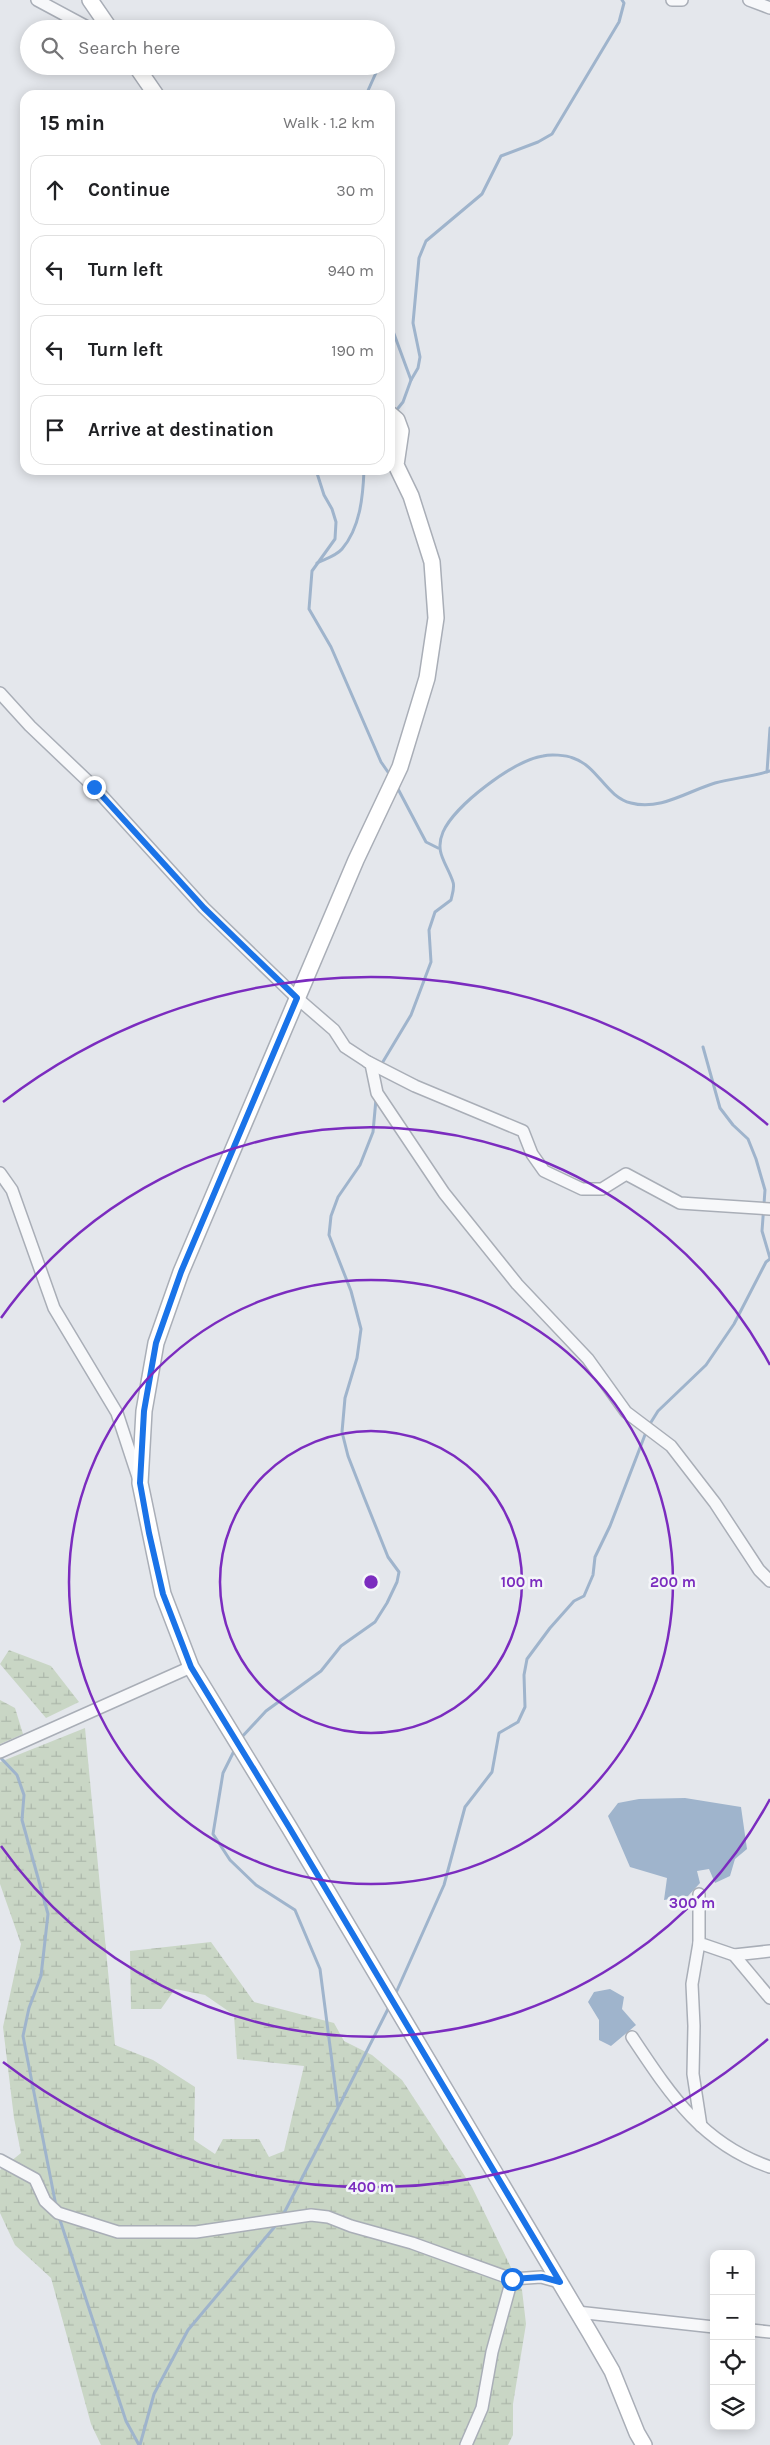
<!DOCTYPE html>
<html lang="en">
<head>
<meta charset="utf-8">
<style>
	:root { --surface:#fff; --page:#f6f6f6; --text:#202124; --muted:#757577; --line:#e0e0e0 }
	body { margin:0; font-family:Karla,sans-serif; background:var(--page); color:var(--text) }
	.controls { position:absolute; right:15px; bottom:15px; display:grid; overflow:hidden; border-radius:10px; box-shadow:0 2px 12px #0003 }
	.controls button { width:45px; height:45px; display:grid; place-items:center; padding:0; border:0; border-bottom:1px solid var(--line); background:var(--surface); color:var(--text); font:25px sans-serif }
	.stop { position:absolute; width:15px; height:15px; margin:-11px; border:4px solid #1a73e8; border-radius:50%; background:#fff }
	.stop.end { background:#1a73e8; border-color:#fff; box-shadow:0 1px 5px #0008 }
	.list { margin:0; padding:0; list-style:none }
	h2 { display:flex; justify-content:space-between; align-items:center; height:65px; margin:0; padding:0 20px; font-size:21px }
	h2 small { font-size:16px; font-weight:400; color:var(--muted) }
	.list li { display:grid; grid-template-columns:32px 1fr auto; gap:15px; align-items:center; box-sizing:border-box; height:70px; margin:0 10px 10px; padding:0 10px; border:1px solid var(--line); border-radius:15px }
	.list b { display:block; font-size:19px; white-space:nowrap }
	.list em { font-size:16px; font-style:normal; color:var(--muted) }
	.icon { flex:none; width:28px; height:28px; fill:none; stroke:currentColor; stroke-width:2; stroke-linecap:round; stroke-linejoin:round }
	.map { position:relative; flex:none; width:770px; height:2445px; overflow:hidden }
	.search { position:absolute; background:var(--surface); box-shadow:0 2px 12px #0003; left:20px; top:20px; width:375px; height:55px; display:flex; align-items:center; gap:12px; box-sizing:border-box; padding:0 18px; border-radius:28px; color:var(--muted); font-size:19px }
	.panel { position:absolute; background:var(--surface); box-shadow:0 2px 12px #0003; left:20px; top:90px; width:375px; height:385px; border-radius:15px }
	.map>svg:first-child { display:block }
	.wetland { fill:url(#wetland-marsh) }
	.water { fill:#9fb4cc }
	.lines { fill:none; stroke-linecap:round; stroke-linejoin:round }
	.stream { stroke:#9fb4cc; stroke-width:3 }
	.street-casing { stroke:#a9aeb7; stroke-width:14 }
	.secondary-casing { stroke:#a9aeb7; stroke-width:18 }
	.street { stroke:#f7f8fa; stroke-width:11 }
	.secondary { stroke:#fff; stroke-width:15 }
	.route { stroke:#1a73e8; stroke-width:6 }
	.ring { fill:none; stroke:#7b2cbf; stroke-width:2.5 }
	.centre { fill:#7b2cbf; stroke:#f4f6f9; stroke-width:2.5 }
	.ring-label { font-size:15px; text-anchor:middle; font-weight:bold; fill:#7b2cbf; stroke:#f4f6f9; stroke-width:5; stroke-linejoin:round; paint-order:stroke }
</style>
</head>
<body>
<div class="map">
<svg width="770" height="2445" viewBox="0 0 770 2445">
	<defs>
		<pattern id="wetland-marsh" width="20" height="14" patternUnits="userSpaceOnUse" patternTransform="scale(1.25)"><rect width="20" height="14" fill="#c9d6c5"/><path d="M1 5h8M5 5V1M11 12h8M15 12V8" fill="none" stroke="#adb8ab"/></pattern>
	</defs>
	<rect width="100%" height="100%" fill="#e4e7ec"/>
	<g class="wetland">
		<path d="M9 1650 51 1666 79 1702 46 1718 0 1664Z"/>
		<path d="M0 1700 15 1708 23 1734 0 1744Z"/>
		<path d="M85 1728 115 2045 153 2060 195 2087 194 2140 215 2154 223 2139H259L269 2157 284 2151 304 2066 237 2059 234 2015 205 1995 175 1989 161 2009H131L130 1951 211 1942 254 2002 334 2023 344 2041 372 2055 402 2080 472 2187 522 2290 526 2324 513 2404V2435L508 2445H101L91 2424 51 2278 15 2245 0 2213V2170L21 2153 14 2118 3 2027 21 1944 0 1884V1762Z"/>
	</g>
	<g class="water">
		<path d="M685 1798 741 1807 747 1849 735 1859 730 1876 715 1883 709 1869 697 1871 700 1883 688 1896 664 1900 667 1878 630 1867 608 1816 618 1803 639 1799Z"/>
		<path d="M610 1989 624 1997 622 2009 636 2025 611 2046 599 2040V2020L588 2002 594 1992Z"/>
	</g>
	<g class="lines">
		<g class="stream">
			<path d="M366 95 379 66"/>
			<path d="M390 323 411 380 403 402 395 412"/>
			<path d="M411 380 418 368 420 357 413 323 419 258 426 241 482 194 501 156 538 142 552 134 619 22 624 3 622 0"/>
			<path d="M316 470 324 495 332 509 336 522 335 539 312 571 309 609 331 647 381 762 390 775"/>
			<path d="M317 563C325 559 336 556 342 549 360 528 363 497 364 470"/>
			<path d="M767 772 770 728"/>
			<path d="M397 787 426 842 438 848"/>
			<path d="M703 1047 720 1108 733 1125 748 1139 756 1159 765 1190 762 1231 770 1258"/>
			<path d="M381 1065 411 1015 431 962 429 930 435 912 451 900C452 895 455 887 453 882 447 863 434 853 443 832 455 805 513 761 543 756 550 754 566 755 573 758 598 766 606 797 631 803 660 811 688 791 715 783 733 778 752 777 770 771"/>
			<path d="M240 1739 266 1711 321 1671 341 1646 375 1622 387 1603 397 1582 399 1572 388 1557 364 1497 348 1456 342 1432 345 1398 357 1358 361 1329 351 1291 329 1235 331 1216 338 1197 360 1165 373 1132 376 1099"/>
			<path d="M235 1749 223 1773 213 1834 230 1860 256 1885 295 1910 320 1969 338 2108 282 2217"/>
			<path d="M0 1757 17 1775 24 1795 22 1820 48 1914 41 1976 29 2008 23 2036 56 2206"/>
			<path d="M395 1995 444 1885 465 1807 492 1772 499 1733 518 1722 525 1707 524 1675 527 1659 550 1628 574 1601 584 1596 593 1575 595 1557 610 1526 648 1427 658 1411 706 1365 734 1324 766 1262 770 1259"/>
			<path d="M339 2106 389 2007"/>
			<path d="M59 2217 126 2421 139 2445"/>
			<path d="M140 2445 154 2394 188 2330 277 2224"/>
		</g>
		<defs>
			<g id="street">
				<path d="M37 0 91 29"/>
				<path d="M672 0H682"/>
				<path d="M749 0 770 8"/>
				<path d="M0 693 30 726 94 787 204 908 297 998 334 1030 345 1047 371 1064 377 1093 444 1193 517 1284 588 1359 626 1412 671 1446 715 1503 759 1570 770 1581"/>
				<path d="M368 1062 415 1086 523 1131 532 1154 544 1171 582 1189H602L626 1174 680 1203 770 1209"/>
				<path d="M0 1173 12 1190 54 1308 117 1413 138 1477"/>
				<path d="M0 1752 191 1667"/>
				<path d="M699 1894V1943L734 1955 770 1998"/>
				<path d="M699 1943 692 1984 694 2026 693 2074 701 2126"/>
				<path d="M734 1955 770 1951"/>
				<path d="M632 2037C670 2094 702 2144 770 2167"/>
				<path d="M0 2160 35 2179 45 2201 58 2213 118 2232H196L311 2215 328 2217 351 2226 412 2243 512 2279 541 2277 559 2282"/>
				<path d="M577 2312 714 2327"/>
				<path d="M751 2330 770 2332"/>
				<path d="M466 2445 482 2408 492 2352 512 2279"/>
			</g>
			<g id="secondary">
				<path d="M90 0 110 29"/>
				<path d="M136 66 156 95"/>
				<path d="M390 414 397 420 401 431 396 465 411 496 432 562 436 618 427 678 400 767 356 860 181 1272 156 1343 144 1411 140 1483 163 1594 191 1667 289 1827 590 2333 612 2371 637 2433 644 2445"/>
			</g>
		</defs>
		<use href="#street" class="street-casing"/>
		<use href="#secondary" class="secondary-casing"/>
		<use href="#street" class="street"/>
		<use href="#secondary" class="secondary"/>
	</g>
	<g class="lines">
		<path class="route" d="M94 787 204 908 297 998 181 1272 156 1343 144 1411 140 1483 149 1533 163 1594 191 1667 289 1827 560 2282 542 2277 512 2279"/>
	</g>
	<g class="ring">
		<circle cx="371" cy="1582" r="151"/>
		<circle cx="371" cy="1582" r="302"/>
		<path d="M770 1799A454 454 0 0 1 1 1846M1 1318A454 454 0 0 1 770 1365"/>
		<path d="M768 2039A605 605 0 0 1 3 2062M3 1102A605 605 0 0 1 768 1125"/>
	</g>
	<circle cx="371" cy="1582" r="8" class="centre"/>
	<g class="ring-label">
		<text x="522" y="1587">100 m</text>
		<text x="673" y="1587">200 m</text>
		<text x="692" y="1908">300 m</text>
		<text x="371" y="2192">400 m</text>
	</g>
</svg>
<div class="controls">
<button>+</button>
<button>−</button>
<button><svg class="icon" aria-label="locate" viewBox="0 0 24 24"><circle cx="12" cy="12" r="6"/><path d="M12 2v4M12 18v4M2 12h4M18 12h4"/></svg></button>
<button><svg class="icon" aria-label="layers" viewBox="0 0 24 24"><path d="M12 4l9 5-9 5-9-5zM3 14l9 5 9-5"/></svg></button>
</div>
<div class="stop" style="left:512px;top:2279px"></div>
<div class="stop end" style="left:94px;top:787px"></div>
<div class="search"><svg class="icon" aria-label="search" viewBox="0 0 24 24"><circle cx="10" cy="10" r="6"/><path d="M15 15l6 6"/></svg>Search here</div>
<section class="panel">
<h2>15 min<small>Walk · 1.2 km</small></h2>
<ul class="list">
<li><svg class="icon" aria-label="ahead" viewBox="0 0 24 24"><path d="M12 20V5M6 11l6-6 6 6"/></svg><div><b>Continue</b></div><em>30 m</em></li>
<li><svg class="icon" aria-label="left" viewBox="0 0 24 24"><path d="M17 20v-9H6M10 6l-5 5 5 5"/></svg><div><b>Turn left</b></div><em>940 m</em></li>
<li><svg class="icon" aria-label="left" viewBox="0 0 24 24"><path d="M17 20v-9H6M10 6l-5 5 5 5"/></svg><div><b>Turn left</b></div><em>190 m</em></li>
<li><svg class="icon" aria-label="arrive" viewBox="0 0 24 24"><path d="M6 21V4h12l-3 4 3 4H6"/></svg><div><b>Arrive at destination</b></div></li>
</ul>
</section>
</div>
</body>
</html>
